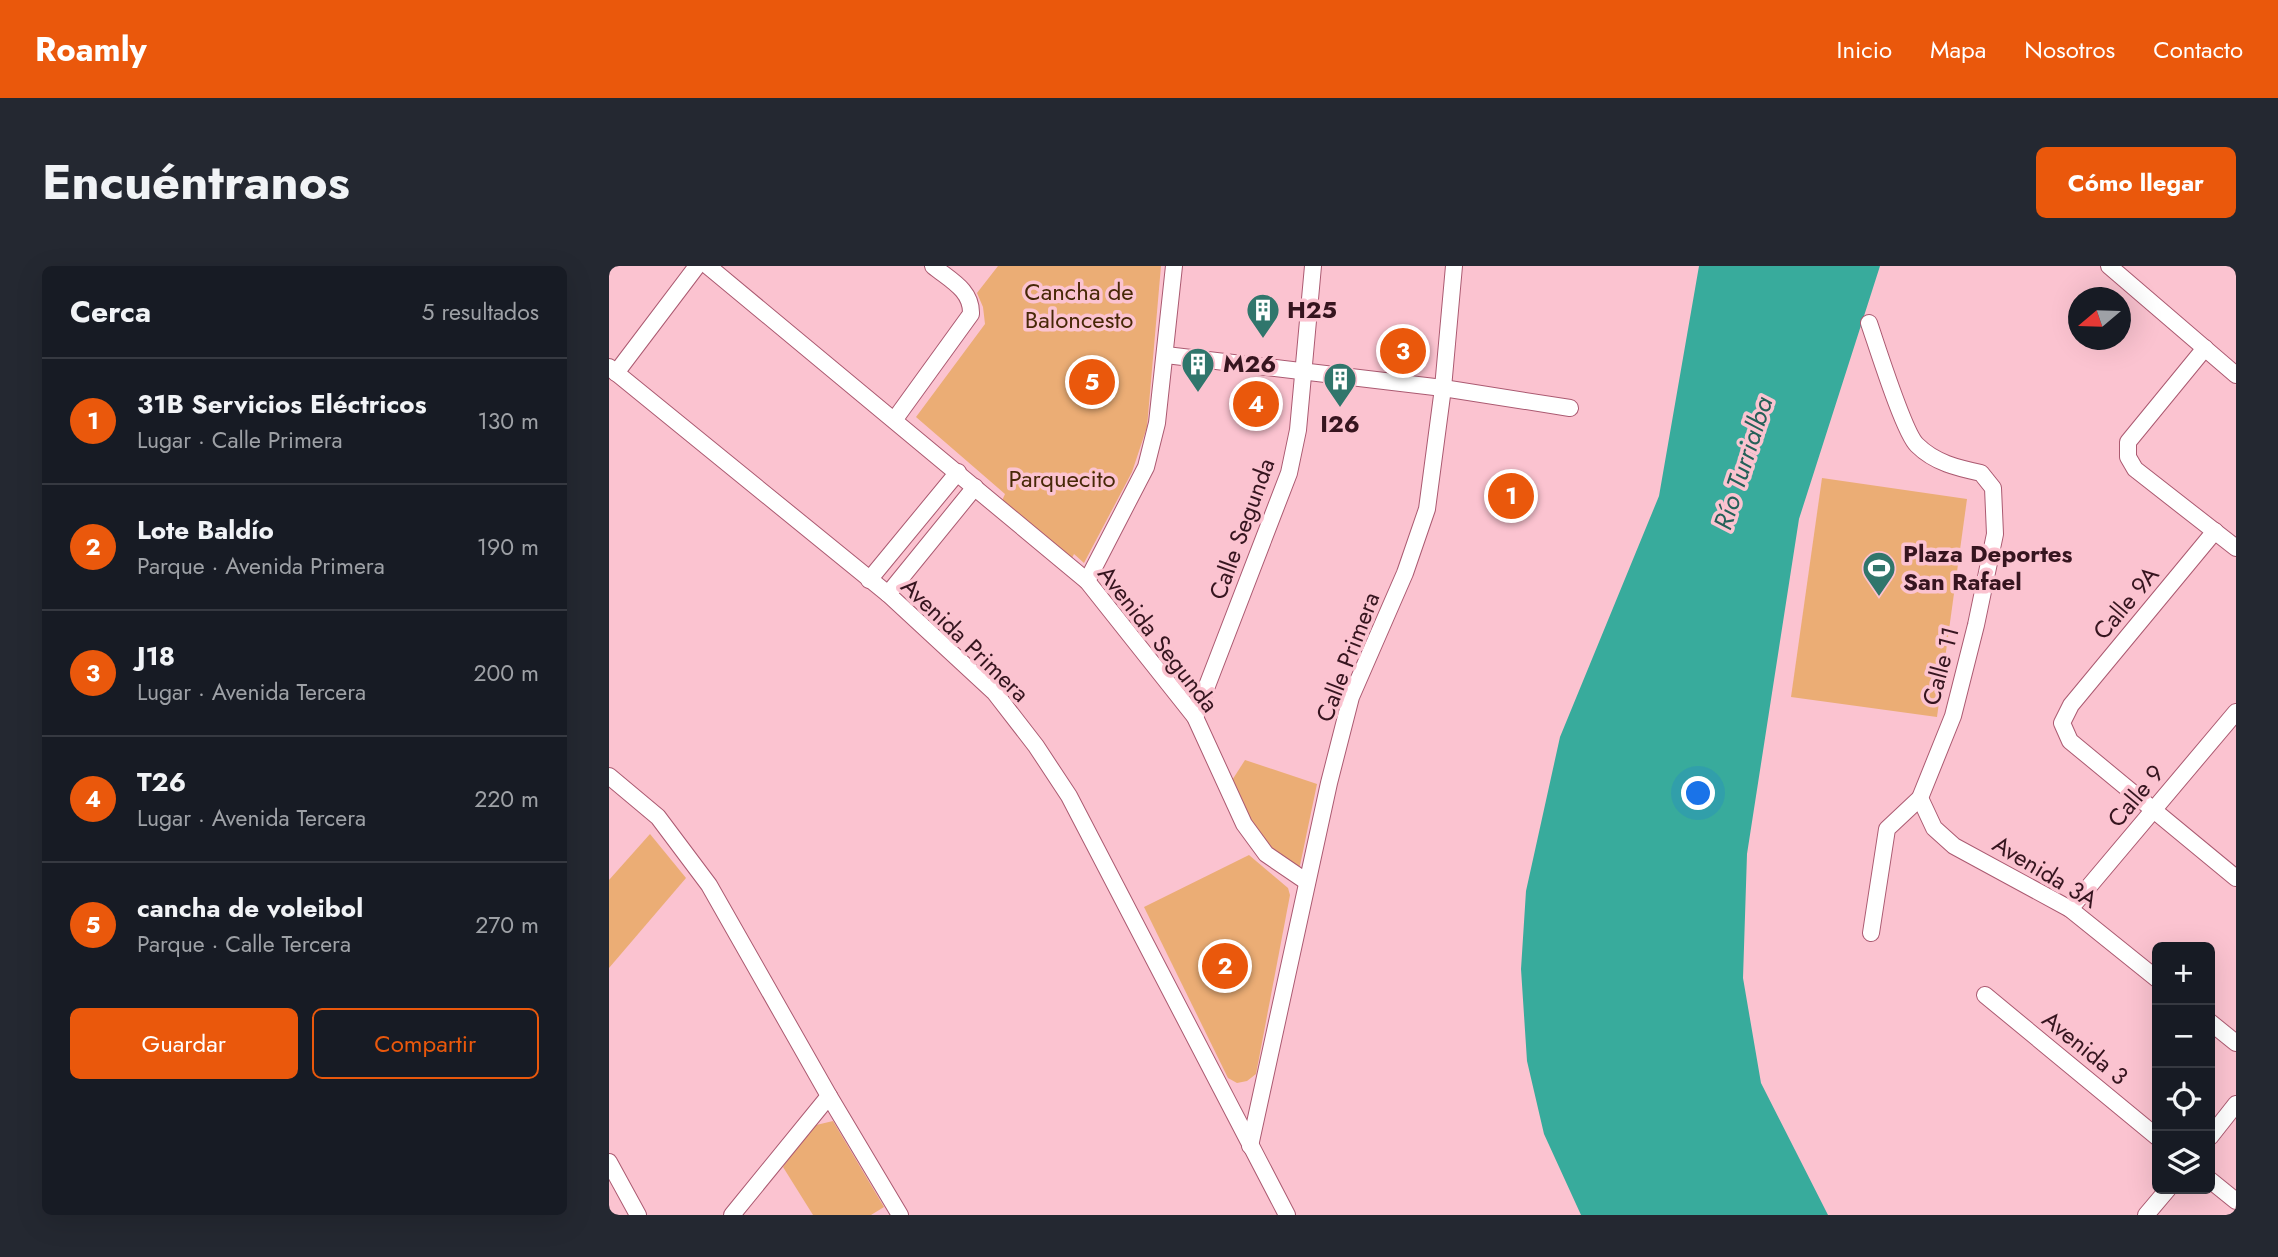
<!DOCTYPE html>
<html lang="es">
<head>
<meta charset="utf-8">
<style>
	:root { --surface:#171b24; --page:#242831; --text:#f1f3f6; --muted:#9ea1a6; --line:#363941; --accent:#ea580c }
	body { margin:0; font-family:Jost,sans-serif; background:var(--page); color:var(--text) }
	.controls { position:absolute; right:21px; bottom:21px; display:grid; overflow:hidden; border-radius:10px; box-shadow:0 7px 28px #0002 }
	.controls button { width:63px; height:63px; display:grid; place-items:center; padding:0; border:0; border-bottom:2px solid var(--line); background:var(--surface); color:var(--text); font:35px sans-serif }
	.compass { position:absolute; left:1459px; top:21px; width:63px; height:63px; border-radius:50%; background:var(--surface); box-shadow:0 7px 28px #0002; rotate:251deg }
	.you { position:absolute; left:1090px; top:528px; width:24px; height:24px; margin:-18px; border:5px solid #fff; border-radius:50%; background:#1a73e8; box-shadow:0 0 0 10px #1a73e833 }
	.badge { display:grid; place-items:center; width:46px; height:46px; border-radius:50%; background:var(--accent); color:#fff; font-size:23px; font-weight:700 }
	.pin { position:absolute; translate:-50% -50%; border:4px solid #fff; box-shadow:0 2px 7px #0006 }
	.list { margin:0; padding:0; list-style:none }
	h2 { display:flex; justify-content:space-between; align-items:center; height:91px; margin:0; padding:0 28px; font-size:30px }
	h2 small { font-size:23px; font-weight:400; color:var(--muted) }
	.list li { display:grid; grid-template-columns:46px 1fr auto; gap:21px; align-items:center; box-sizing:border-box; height:126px; padding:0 28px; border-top:2px solid var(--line) }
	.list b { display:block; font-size:26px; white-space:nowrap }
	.list p { margin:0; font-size:23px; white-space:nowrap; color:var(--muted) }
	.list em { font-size:23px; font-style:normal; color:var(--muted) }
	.actions { display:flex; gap:14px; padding:21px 28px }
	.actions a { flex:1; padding:16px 0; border:2px solid var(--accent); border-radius:10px; text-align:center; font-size:24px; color:var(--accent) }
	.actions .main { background:var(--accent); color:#fff }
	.icon { flex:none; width:38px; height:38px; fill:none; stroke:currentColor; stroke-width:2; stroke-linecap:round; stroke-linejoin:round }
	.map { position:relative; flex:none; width:1627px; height:949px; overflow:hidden; border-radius:10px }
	header { display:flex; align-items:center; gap:42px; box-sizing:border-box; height:98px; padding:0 35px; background:var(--accent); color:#fff }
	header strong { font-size:33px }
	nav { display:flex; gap:38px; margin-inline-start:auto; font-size:24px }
	.intro { display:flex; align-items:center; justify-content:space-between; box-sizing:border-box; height:168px; padding:0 42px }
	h1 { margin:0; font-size:49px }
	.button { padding:18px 32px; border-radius:10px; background:var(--accent); color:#fff; font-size:24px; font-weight:700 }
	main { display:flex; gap:42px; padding:0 42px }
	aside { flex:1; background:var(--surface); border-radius:10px; box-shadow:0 7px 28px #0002 }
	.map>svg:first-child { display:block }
	.green { fill:#ebad75 }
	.water { fill:#38ab9c }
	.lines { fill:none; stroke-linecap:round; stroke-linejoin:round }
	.minor-casing { stroke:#ab5a71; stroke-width:18 }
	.minor { stroke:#fff; stroke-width:16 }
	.labels { text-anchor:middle; stroke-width:7; stroke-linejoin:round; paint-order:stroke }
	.park-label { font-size:24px; fill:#472807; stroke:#fbc3d0 }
	.poi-label { font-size:24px; font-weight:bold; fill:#36151f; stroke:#fbc3d0; text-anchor:start }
	.street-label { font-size:24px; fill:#36151f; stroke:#fbc3d0 }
	.water-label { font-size:26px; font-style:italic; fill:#246058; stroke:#fbc3d0 }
</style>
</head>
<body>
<header>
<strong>Roamly</strong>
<nav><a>Inicio</a><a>Mapa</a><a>Nosotros</a><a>Contacto</a></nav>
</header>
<div class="intro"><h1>Encuéntranos</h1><a class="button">Cómo llegar</a></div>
<main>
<aside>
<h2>Cerca<small>5 resultados</small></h2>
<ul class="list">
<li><span class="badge">1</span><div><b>31B Servicios Eléctricos</b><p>Lugar · Calle Primera</p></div><em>130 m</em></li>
<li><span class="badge">2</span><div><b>Lote Baldío</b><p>Parque · Avenida Primera</p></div><em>190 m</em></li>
<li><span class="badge">3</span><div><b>J18</b><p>Lugar · Avenida Tercera</p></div><em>200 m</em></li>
<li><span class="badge">4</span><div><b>T26</b><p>Lugar · Avenida Tercera</p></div><em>220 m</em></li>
<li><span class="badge">5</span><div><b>cancha de voleibol</b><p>Parque · Calle Tercera</p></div><em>270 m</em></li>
</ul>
<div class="actions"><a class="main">Guardar</a><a>Compartir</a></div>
</aside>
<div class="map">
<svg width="1627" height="949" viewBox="0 0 1627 949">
	<rect width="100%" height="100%" fill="#fbc3d0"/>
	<g class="green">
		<path d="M389 0H552L538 161 523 206 475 297 465 288 462 294 392 237 396 228 307 151 376 58 374 41 368 27Z"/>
		<path d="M1213 212 1358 233 1328 451 1182 431Z"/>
		<path d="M636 494 708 518 689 609 644 569 620 519Z"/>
		<path d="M41 568 77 612 0 702V614Z"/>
		<path d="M640 589 679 622 681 629 647 808 638 815 628 817 619 812 535 641Z"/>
		<path d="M224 855 275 941 262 949H204L174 901 203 860Z"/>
	</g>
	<path class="water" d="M1090 0H1271L1190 253 1138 588 1134 712 1152 817 1219 949H972L935 868 918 795 912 703 917 625 951 471 1050 230Z"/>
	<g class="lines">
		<defs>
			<g id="minor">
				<path d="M99 0 478 315 586 451 635 558 657 588 698 616"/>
				<path d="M1500 0 1627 109"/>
				<path d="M1260 57C1268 80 1295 167 1308 179 1326 197 1349 202 1372 207L1384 222 1386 268 1367 359 1344 450 1311 532 1278 563 1262 667"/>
				<path d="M1596 82 1519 176V191L1526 203 1627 282"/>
				<path d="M557 89 834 122 961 142"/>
				<path d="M0 101 279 328 386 427 427 480 460 530 678 949"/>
				<path d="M7 107 88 0"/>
				<path d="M286 153 362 48C363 24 341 14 324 0"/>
				<path d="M1606 265 1462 439 1453 457 1461 475 1627 612"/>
				<path d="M260 314 349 206"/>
				<path d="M478 315 537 201 548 157 565 0"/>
				<path d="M279 328 366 221"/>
				<path d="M586 451 680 207 689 164 704 0"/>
				<path d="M0 510 49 551 100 619 220 830 291 949"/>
				<path d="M1311 532 1325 562 1345 580 1461 643 1548 713"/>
				<path d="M1461 643 1627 446"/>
				<path d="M1376 729 1548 871"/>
				<path d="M1601 756 1627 777"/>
				<path d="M1601 871 1627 838"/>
				<path d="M641 880 720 517 742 431 796 307 818 243 834 122 845 0"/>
				<path d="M0 896 29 949"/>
				<path d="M1601 914 1627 935"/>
				<path d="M123 949 220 830"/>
				<path d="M1537 949 1559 923"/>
			</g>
		</defs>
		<use href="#minor" class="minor-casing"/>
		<use href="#minor" class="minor"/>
	</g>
	<defs>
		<symbol id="building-pin" viewBox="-11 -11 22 30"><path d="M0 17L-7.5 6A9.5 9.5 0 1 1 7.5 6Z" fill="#30766c" stroke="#fbc3d0"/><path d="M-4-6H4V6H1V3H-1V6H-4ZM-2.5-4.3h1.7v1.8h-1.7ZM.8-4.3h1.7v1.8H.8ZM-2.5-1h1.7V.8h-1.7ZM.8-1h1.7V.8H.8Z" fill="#fff"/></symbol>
		<symbol id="stadium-pin" viewBox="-11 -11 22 30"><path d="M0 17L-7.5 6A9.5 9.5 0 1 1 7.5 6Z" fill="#30766c" stroke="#fbc3d0"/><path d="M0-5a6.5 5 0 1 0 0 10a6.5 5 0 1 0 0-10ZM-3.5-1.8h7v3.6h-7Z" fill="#fff"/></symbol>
	</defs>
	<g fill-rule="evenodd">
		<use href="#building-pin" x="635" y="25" width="38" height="52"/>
		<use href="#building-pin" x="570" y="79" width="38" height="52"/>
		<use href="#building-pin" x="712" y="94" width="38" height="52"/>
		<use href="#stadium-pin" x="1251" y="283" width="38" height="52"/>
	</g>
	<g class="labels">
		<g class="park-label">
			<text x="470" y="34">Cancha de<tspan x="470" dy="28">Baloncesto</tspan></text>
			<text x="453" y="221">Parquecito</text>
		</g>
		<g class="poi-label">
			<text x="678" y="52">H25</text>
			<text x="614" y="106">M26</text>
			<text x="731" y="166" text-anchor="middle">I26</text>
			<text x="1294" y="296">Plaza Deportes<tspan x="1294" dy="28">San Rafael</tspan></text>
		</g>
		<g class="street-label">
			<text transform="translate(633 263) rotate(-70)" y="8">Calle Segunda</text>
			<text transform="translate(1517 337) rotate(-50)" y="8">Calle 9A</text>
			<text transform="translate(549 373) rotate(52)" y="8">Avenida Segunda</text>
			<text transform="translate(356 374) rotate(44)" y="8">Avenida Primera</text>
			<text transform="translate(739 391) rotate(-69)" y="8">Calle Primera</text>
			<text transform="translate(1332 400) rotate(-75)" y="8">Calle 11</text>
			<text transform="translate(1527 530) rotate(-50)" y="8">Calle 9</text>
			<text transform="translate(1436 606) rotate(31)" y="8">Avenida 3A</text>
			<text transform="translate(1476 782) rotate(39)" y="8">Avenida 3</text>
		</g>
		<g class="water-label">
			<text transform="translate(1134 197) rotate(-72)" y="9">Río Turrialba</text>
		</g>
	</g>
</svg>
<div class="controls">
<button>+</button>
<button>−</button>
<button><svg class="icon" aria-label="locate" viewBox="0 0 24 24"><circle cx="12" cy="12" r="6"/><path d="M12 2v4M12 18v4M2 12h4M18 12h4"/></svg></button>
<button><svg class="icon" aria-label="layers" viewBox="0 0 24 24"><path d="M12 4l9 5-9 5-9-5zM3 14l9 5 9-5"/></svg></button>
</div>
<svg class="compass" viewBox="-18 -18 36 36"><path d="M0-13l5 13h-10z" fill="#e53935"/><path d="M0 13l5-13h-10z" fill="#9ea1a6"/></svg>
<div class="you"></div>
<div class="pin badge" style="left:902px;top:230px">1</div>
<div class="pin badge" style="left:616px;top:700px">2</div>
<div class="pin badge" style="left:794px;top:85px">3</div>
<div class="pin badge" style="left:647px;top:138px">4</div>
<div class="pin badge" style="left:483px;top:116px">5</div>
</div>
</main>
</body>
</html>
